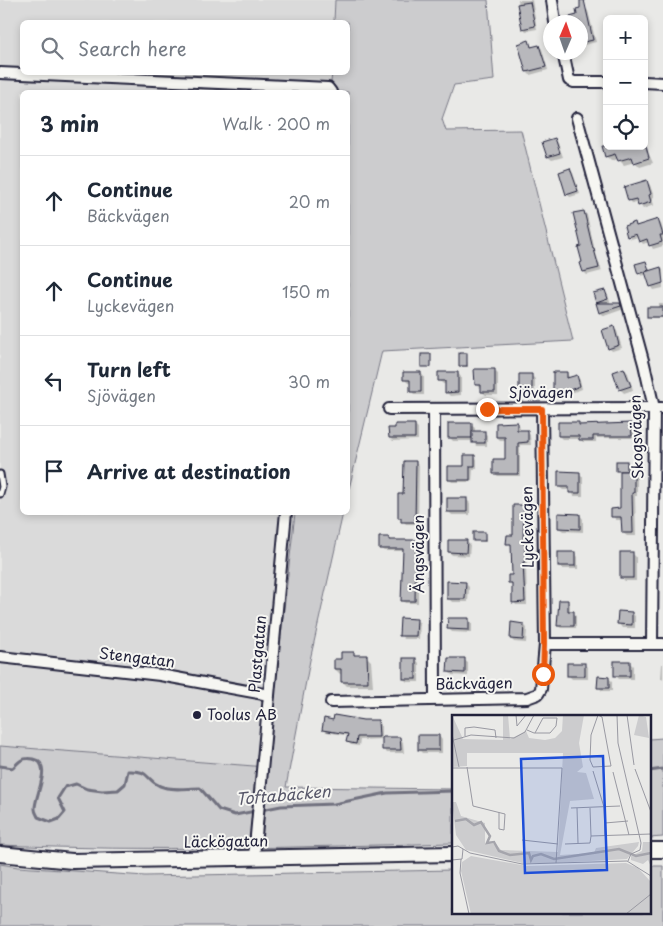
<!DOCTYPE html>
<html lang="en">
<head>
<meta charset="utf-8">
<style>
	:root { --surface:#fff; --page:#f2f2f3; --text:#1f2937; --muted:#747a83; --line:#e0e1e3 }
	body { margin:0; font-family:"Playpen Sans",sans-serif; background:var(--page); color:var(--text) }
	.controls { position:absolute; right:15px; top:15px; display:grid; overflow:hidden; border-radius:8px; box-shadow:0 2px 8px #0003 }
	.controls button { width:45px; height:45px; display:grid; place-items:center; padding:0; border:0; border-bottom:1px solid var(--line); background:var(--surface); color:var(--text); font:25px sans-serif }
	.compass { position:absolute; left:543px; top:15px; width:45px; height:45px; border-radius:50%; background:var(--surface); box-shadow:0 2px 8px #0003; rotate:2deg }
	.stop { position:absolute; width:15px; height:15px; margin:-11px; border:4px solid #ea580c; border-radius:50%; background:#fff }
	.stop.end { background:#ea580c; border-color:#fff; box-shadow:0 1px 5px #0008 }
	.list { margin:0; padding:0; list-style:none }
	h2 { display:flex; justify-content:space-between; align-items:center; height:65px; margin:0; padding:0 20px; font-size:21px }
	h2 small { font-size:16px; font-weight:400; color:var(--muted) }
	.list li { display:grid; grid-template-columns:32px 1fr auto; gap:15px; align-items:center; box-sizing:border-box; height:90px; padding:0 20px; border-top:1px solid var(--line) }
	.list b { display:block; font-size:19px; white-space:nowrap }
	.list p { margin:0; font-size:16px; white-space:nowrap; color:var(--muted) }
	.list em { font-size:16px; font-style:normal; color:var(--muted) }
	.icon { flex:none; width:28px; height:28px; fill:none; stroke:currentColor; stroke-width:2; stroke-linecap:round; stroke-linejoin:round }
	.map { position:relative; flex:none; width:663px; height:926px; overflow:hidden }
	.search { position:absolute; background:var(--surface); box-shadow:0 2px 8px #0003; left:20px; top:20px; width:330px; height:55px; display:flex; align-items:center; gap:12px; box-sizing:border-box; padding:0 18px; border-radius:8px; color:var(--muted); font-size:19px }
	.panel { position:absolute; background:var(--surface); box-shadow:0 2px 8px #0003; left:20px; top:90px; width:330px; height:425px; border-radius:8px }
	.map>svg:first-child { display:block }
	.built { fill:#dadada }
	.green { fill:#ccccce; stroke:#777784 }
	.shadow { fill:#0003 }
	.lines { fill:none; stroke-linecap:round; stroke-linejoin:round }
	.stream { stroke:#71717f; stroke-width:3 }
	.building { fill:#b8b8bc; stroke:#22223b }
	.service-casing { stroke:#22223b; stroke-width:9 }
	.minor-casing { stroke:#22223b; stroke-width:14 }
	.secondary-casing { stroke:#22223b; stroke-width:18 }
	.service { stroke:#f6f6f2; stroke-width:5 }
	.minor { stroke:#f6f6f2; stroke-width:10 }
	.secondary { stroke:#f6f6f2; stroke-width:14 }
	.route { stroke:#ea580c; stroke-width:6 }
	.poi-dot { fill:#22223b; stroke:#f6f6f2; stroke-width:2 }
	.labels { text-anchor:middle; stroke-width:4; stroke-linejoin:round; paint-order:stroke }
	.street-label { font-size:15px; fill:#22223b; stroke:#f6f6f2 }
	.poi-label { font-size:15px; fill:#22223b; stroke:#f6f6f2; text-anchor:start }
	.water-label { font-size:16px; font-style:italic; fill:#565668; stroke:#f6f6f2 }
	.inset-river { fill:none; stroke:#a5a5ac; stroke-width:2.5 }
	.inset-road { fill:none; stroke:#9999a2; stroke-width:1 }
	.view { fill:#1d4ed8; fill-opacity:0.15; stroke:#1d4ed8; stroke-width:2.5 }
	.inset-edge { fill:none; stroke:#22223b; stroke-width:2.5 }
</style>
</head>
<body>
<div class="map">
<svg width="663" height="926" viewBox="0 0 663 926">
	<rect width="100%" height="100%" fill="#e9e9e7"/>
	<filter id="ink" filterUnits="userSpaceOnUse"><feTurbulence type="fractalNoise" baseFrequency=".02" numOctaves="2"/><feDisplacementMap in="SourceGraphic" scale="10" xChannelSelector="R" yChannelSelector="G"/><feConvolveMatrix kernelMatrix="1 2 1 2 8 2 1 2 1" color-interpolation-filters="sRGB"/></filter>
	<g filter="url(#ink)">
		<path class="built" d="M0 0H335L334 22H22V72L332 73 331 82 336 92H22V512L295 513 266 767 0 746Z"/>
		<g class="green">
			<path d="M335 0H488L494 80 454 85 442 119 446 131 521 130 573 341 382 351 348 493V92H336L331 82 332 73 348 72V22H334Z"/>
			<path d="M295 513H343L310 660 286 787 453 789V843C302 847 151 852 0 845V746L266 767Z"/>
			<path d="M663 738V837L649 838V739Z"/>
			<path d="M0 864 18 867 145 876 453 870V912H649V866H663V926H0Z"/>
		</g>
		<g class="shadow">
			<path d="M518 0H532L537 29 526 31 523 28Z"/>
			<path d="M585 8 588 11 596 42 584 45 581 42 580 22H577L575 17Z"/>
			<path d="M529 42 533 48 539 46 542 49 548 70 530 75 527 72Z"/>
			<path d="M555 139 558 143 563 157 552 160 548 157Z"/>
			<path d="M644 143 653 163 640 167 635 162 624 165 618 159 611 161 606 156 603 146H644Z"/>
			<path d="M570 170 573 173 580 194 570 197 567 194Z"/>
			<path d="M647 182 650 185 654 197 652 198 654 205 643 209 638 202 633 204 629 200Z"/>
			<path d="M584 212 587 215 595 251 602 271 587 275 584 272 582 247Z"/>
			<path d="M658 221 661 224 663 231V246L653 249 649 242 643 244 638 237 631 239 628 236 635 224 638 227Z"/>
			<path d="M646 262 650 271 661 268 663 270V288L654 290 651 286 647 274 642 276 639 273Z"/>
			<path d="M604 291 608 295 611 305H620L624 309 604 316 600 312V305L597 302Z"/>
			<path d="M659 304H663V318H650L649 316 659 308Z"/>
			<path d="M613 328 617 331 622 348 612 351 609 348Z"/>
			<path d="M466 354 468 367H461L460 366Z"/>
			<path d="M624 369 628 373 633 390 624 393 620 389Z"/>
			<path d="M494 370 498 374V395H486L482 392V388H479L476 384Z"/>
			<path d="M421 373 424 377V395H415L412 392V383H408L405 380Z"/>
			<path d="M458 373 461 377V395L450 396 446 392V384H443L439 380Z"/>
			<path d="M567 373 570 379 577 377 580 380 582 389 571 393H558L555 390Z"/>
			<path d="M531 375 535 379V394L524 395 520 391Z"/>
			<path d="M579 423 582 426 631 424 634 427V438H596V442H583L580 439H562L559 436Z"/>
			<path d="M517 424 520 427V432L527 431 530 435 531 445H520V476H498L494 473 506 461V440H500L497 437Z"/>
			<path d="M415 425 418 428V440L393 441 390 438Z"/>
			<path d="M471 425 475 428V432H484L487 435V446H476L473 441H453L449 437Z"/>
			<path d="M474 456 477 459V469H473L472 482H452L449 479 465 467Z"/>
			<path d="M416 462 419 465 418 524H406L399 517 404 495Z"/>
			<path d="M627 462 630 465V472H634L637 475V496H635L636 536H627L623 533V520H616L613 516 621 510V473L617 470Z"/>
			<path d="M579 473 583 477V496H574L571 490H563L559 487Z"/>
			<path d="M467 500 470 503V515H452L448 511Z"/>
			<path d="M524 506 527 509 526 546 527 548V564H526L527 605H516L514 602 513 585 509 582 513 576V546L508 543 515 536Z"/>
			<path d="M580 515 583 519V532L563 531 559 528Z"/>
			<path d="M485 533 486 542 475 540Z"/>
			<path d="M388 538 391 541H415L418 544V603H405L402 600 404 551H384L380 548Z"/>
			<path d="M466 541 470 545 469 556 452 555 449 552Z"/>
			<path d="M575 553 578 557V569H563L559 566Z"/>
			<path d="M632 553 636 557V581H625L622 578Z"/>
			<path d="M465 583 469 587 468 602H452L448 598Z"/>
			<path d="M567 601 570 604V613H573L576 615V628H561L558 626Z"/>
			<path d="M632 613 635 616V628H622L619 624Z"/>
			<path d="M468 619 472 623V633L452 632 449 629Z"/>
			<path d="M416 620 420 623 419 639H404L401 635Z"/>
			<path d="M524 625 527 628 526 643 514 642 511 639Z"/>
			<path d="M353 653 356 656H366L371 661 373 686H347L342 681V674H340L335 669 342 661Z"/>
			<path d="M416 659 419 663V682H407L404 679Z"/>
			<path d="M464 660 468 663V676L452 675 449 672Z"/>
			<path d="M629 662 633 666V679H619L615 675Z"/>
			<path d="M584 664 588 668V679H572L568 675Z"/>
			<path d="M662 664H663V680L661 678Z"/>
			<path d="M608 678 612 681V691H602L599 687Z"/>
			<path d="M334 721H378L381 725V738H400L403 742 404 753H387L383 749V739L360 740 359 746 351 745 348 742 349 736 327 732 323 729Z"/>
			<path d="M439 736 442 740V753H422L419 750Z"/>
		</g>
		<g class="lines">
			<g class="stream">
				<path d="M0 766 13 768C19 761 23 757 33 759 54 763 34 797 35 809 35 812 37 814 38 817L51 822 59 819 65 812 58 798 65 787 76 784 87 789 102 791 118 790 125 784 128 771C151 770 145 780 160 786 172 791 187 788 200 788L219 810 235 815 281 806 334 804 387 793 453 791"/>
				<path d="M649 771 663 769"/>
			</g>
		</g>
		<g class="building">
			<path d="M580 0H584L593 40 580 43V22H562V19L577 15 576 9 580 8Z"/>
			<path d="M530 2 535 26 522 29 517 4Z"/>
			<path d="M529 40 531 47 539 45 546 67 526 72 518 44Z"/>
			<path d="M555 138 560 153 547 157 542 142Z"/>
			<path d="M602 146H646L649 158 634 163 632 157 618 161 615 154 605 157Z"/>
			<path d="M570 168 578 191 566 195 559 172Z"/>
			<path d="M647 180 651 194 649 195 651 202 638 206 636 199 628 201 624 187Z"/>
			<path d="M584 211 593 249H594L599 268 583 272 580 263 582 262 578 247 581 246 573 213Z"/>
			<path d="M658 219 663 235H660L662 242 649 246 647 239 639 242 636 234 627 237 624 226 635 222 636 226Z"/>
			<path d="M646 261 649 270 638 274 635 264Z"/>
			<path d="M661 267 663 283 650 287 645 272Z"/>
			<path d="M605 290 608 299 596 303 593 293Z"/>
			<path d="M596 303H620L621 306 599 313Z"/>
			<rect x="647" y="307" width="16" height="10"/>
			<path d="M614 326 619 345 608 349 602 330Z"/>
			<rect x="459" y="353" width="8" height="13"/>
			<rect x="421" y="354" width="10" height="13"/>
			<path d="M624 368 631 386 619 390 613 372Z"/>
			<path d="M474 369H495V392H481V385H475Z"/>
			<path d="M403 372H421V392H410V380H403Z"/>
			<path d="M438 372H458V392L445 393V381H438Z"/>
			<path d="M553 372H567V378L577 375 580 386 567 391H553Z"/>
			<path d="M519 374H532V391L519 392Z"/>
			<path d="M517 422V430H528V442L518 443V474H493V459H505V437H496V423Z"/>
			<path d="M558 422H579V425L631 423 632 436H593V440H579V436H558Z"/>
			<rect x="448" y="423" width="24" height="15"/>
			<path d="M395 424H415V438H389L388 428H395Z"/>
			<rect x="472" y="431" width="13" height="12"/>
			<path d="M464 455H475V466H470V480H448V466H464Z"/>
			<path d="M404 461H416L415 522H401V518H398V494H403Z"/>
			<rect x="616" y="461" width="11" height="10"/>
			<path d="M558 471 580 472V493H569V487H558Z"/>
			<path d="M620 471H634V493H632L633 533H622L621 517H611V509L620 508Z"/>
			<rect x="447" y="498" width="20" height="14"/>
			<path d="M513 505H524L523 544H525V562H523L525 602 512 603V583H508V575H512L511 544H506L507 535H513Z"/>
			<path d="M558 513 580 514V529L558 528Z"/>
			<rect x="473" y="532" width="12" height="9"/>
			<path d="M379 537H389V540H416L415 601H401L403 549H379Z"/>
			<path d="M448 540H467L466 553 448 552Z"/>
			<rect x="558" y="552" width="17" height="14"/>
			<rect x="620" y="552" width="13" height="26"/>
			<path d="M447 581 466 582 465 599H447Z"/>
			<path d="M559 600H568V611H574V626H557Z"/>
			<path d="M618 611 632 612V625L617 624Z"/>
			<path d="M400 618 417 619 416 636H399Z"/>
			<path d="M448 618H469V630L447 629Z"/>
			<path d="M511 622 524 624 523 640 510 639Z"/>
			<path d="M341 652H354V655H367L368 682H341V669H334V659H341Z"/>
			<rect x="403" y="658" width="13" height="21"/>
			<path d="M448 658H465V673L447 672Z"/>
			<rect x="614" y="661" width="16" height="15"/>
			<rect x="567" y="663" width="18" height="13"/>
			<path d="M598 676 609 677V688H597Z"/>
			<path d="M334 715 363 720H378L379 737H357L356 744 346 742 348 734 322 730 324 718 333 720Z"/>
			<rect x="418" y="735" width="21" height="15"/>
			<path d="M382 737H400L401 750H382Z"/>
		</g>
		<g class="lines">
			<defs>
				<path id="service" d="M0 474 2 487 0 494"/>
				<g id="minor">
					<path d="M552 0 555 22"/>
					<path d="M563 52 569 80 574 82H607"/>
					<path d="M0 73 328 88 331 92"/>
					<path d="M644 82 663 83"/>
					<path d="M577 118 644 364 654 408 652 644"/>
					<path d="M389 409 663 408"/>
					<path d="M434 409 435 699"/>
					<path d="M542 409 545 644"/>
					<path d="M0 657 160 675 269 695"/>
					<path d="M331 702 527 698 538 694 541 689 545 644H663"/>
					<path d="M254 857 286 512"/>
				</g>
				<g id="secondary">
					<path d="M649 850H663"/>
					<path d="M0 854 72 861 453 854"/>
				</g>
			</defs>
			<use href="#service" class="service-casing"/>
			<use href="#minor" class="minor-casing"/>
			<use href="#secondary" class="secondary-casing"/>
			<use href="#service" class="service"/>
			<use href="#minor" class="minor"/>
			<use href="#secondary" class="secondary"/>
		</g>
	</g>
	<g class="lines" filter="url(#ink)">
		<path class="route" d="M487 409H542L544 644 543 674"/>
	</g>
	<circle class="poi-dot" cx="197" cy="715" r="5"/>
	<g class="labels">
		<g class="street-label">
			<text x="541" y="398">Sjövägen</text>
			<text transform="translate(637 437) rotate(-92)" y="5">Skogsvägen</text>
			<text transform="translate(528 527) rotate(-91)" y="5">Lyckevägen</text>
			<text transform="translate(419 554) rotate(-90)" y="5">Ängsvägen</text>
			<text transform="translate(258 654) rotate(-85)" y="5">Plastgatan</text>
			<text transform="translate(137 658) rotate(7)" y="5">Stengatan</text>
			<text transform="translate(474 684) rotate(-1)" y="5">Bäckvägen</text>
			<text transform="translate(226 842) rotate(-1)" y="5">Läckögatan</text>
		</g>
		<g class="poi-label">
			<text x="207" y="720">Toolus AB</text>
		</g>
		<g class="water-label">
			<text transform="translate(283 795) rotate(-5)" y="6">Toftabäcken</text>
		</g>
	</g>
	<g transform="translate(452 715)">
		<rect width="199" height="199" fill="#e9e9e7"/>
		<path d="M0 0 11 24 51 25V0H56L58 24 74 16 77 23 93 25 103 23 110 16 111 0H132L127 28 131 52 125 57 134 58 142 84 118 86 108 140 142 138 144 133 187 127 186 131 175 144 103 148H70L14 135 4 120 0 87H4L9 101 33 108V129H44L49 135 106 137 111 38H15V51L0 52ZM187 0 194 2 197 23 182 20ZM191 127H199V152L196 145 191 149 179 145V141L190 136ZM19 141 75 151 174 148 186 153 199 167V199H19L9 156 10 147Z" fill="#ccccce"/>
		<path class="inset-river" d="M3 106 14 104 22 110 29 107 38 121 35 128 42 127 47 136 58 140 77 138 79 145 81 141 89 139 102 144 167 134 184 141 199 138"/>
		<path class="inset-road" d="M64 0 65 11 74 0M146 0 139 20 138 45 141 52 159 51 150 2 146 0M165 0 166 28 189 128 188 135 179 139 176 146M175 0 182 50M75 15 82 18H98L104 11 105 3H91L83 18M0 19 7 52M13 21V13L22 12 43 15 44 23M2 25 19 20 62 23 73 17 82 0M15 52 21 91 53 99 52 115 47 114V97M0 53H110L104 148M183 54 199 97M141 56 152 92 153 120M161 57 177 120M119 93 168 91M125 93 126 128M138 93 139 121M0 104V132M153 108 176 106M70 125 106 129M113 129 138 128 139 121 199 119M0 132 6 131 18 138 70 149 175 146 199 161M9 144 8 158 17 199M0 145 10 144 11 134M174 199 199 179"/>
		<path class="view" d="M151 41 155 155 73 158 69 44Z"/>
		<rect width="199" height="199" class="inset-edge"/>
	</g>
</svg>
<div class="controls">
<button>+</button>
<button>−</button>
<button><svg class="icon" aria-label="locate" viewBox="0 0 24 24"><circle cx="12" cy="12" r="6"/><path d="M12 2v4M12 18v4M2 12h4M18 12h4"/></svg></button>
</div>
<svg class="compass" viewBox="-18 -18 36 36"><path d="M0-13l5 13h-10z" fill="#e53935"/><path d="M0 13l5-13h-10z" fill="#747a83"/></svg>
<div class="stop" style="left:543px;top:674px"></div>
<div class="stop end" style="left:487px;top:409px"></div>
<div class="search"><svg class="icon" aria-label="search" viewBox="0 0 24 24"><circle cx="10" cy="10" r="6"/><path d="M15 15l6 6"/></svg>Search here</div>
<section class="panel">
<h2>3 min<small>Walk · 200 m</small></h2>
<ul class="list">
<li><svg class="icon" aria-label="ahead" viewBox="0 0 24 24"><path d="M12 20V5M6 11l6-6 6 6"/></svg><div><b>Continue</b><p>Bäckvägen</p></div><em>20 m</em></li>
<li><svg class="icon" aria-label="ahead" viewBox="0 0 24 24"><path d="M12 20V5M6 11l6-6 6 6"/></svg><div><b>Continue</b><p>Lyckevägen</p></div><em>150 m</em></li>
<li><svg class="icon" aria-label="left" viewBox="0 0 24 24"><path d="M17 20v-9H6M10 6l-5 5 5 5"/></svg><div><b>Turn left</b><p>Sjövägen</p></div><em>30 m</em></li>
<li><svg class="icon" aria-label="arrive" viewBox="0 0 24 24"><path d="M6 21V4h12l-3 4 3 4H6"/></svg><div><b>Arrive at destination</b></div></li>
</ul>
</section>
</div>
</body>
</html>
